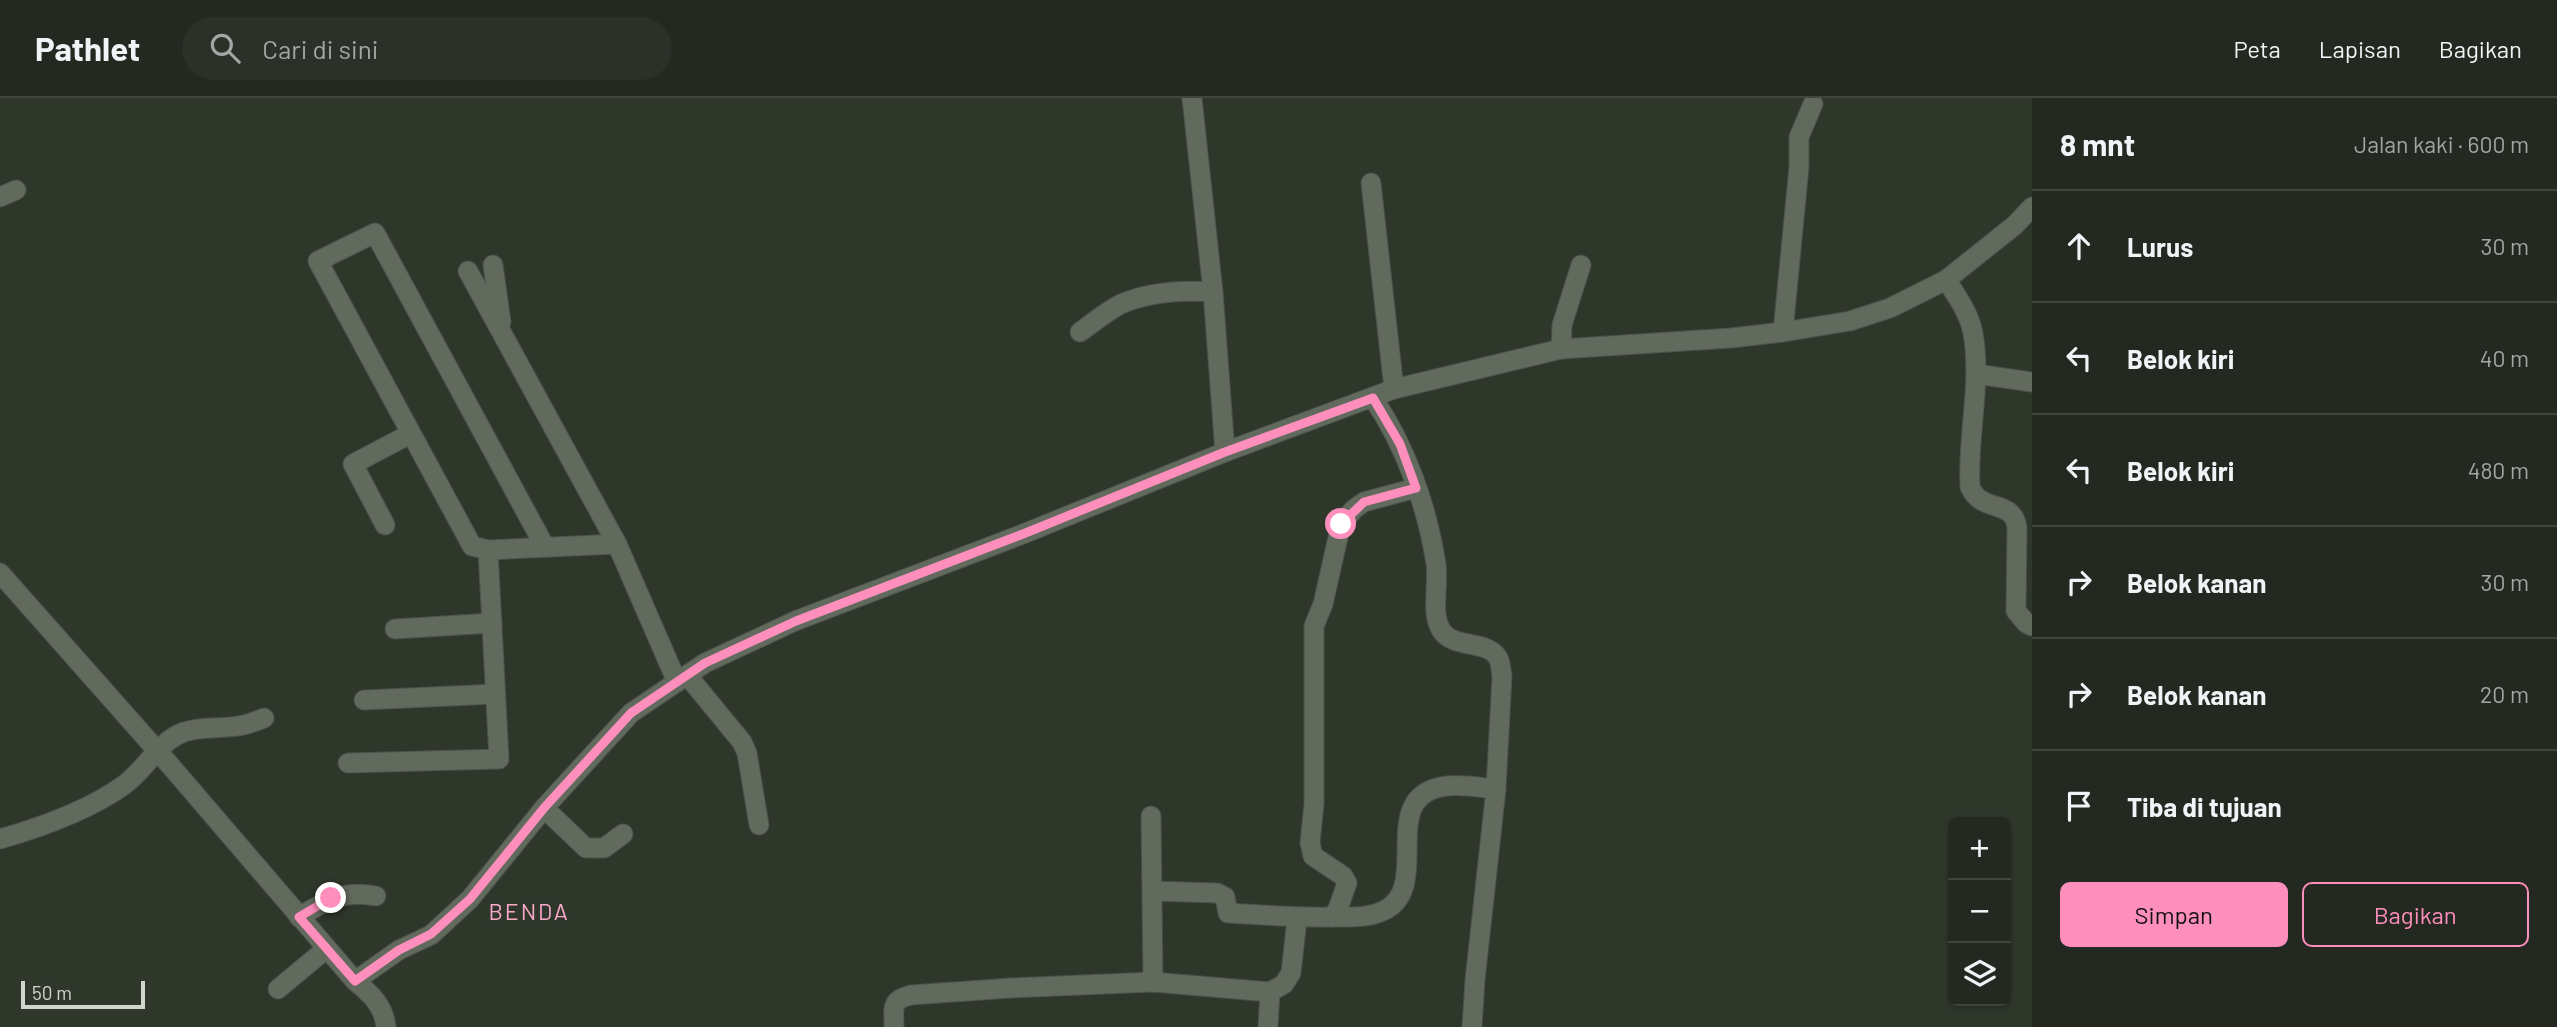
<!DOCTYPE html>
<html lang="id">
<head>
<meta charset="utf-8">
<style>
	:root { --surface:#232920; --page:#2b3129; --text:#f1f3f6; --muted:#a3a6a5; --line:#40453e; --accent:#fe8ebc }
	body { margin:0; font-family:Barlow,sans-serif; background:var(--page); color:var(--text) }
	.controls { position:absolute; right:21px; bottom:21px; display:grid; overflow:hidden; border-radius:10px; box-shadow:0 2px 5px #0004 }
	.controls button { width:63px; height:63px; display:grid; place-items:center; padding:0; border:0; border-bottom:2px solid var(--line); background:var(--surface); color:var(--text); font:35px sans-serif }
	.scale { position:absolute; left:21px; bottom:18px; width:124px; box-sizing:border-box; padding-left:7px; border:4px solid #d0d6ce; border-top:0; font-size:19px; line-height:24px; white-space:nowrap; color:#d0d6ce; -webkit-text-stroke:5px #2f372b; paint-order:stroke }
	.stop { position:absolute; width:21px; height:21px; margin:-16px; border:5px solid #fe8ebc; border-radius:50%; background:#fff }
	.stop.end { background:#fe8ebc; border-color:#fff; box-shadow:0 2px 7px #0008 }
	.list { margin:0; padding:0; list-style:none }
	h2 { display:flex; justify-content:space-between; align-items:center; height:91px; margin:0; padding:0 28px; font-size:30px }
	h2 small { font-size:23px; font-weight:400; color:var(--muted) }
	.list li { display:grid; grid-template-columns:46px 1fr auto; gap:21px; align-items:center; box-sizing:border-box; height:112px; padding:0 28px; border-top:2px solid var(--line) }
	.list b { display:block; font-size:26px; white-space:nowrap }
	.list em { font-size:23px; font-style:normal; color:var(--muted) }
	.actions { display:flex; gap:14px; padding:21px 28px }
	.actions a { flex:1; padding:16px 0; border:2px solid var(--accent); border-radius:10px; text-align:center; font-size:24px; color:var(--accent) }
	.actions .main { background:var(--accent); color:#111 }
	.icon { flex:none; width:38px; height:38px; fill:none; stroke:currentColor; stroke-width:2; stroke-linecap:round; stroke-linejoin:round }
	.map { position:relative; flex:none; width:2032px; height:929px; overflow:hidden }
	header { display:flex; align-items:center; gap:42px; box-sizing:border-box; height:98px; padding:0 35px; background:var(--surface); border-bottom:2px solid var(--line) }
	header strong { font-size:33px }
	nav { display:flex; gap:38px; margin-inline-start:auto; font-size:24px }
	.search { width:490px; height:63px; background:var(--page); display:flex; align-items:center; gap:18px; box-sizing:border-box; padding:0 24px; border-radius:38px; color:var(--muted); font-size:26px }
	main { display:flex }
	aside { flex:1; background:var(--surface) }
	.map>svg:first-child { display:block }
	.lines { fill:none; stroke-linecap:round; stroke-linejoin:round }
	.street-casing { stroke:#4b5247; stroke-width:21 }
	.street { stroke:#616a5c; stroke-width:19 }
	.route { stroke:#fe8ebc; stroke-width:9 }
	.labels { text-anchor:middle; stroke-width:7; stroke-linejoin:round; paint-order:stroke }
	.quarter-label { font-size:23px; letter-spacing:2px; fill:#f8a9c8; stroke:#2f372b }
</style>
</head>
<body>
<header>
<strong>Pathlet</strong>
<div class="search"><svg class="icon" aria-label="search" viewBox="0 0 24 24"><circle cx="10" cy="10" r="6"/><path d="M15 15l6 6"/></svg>Cari di sini</div>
<nav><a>Peta</a><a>Lapisan</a><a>Bagikan</a></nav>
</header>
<main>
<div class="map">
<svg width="2032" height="929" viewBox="0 0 2032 929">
	<rect width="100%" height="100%" fill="#2f372b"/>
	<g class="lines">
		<defs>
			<g id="street">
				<path d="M1192 0 1213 194 1225 354"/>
				<path d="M1371 85 1394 291"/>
				<path d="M0 99 16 92"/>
				<path d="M493 167 501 224"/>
				<path d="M468 173 617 446 677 584"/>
				<path d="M1946 182C1957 198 1969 215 1973 235 1982 286 1967 338 1970 389 1982 416 2012 400 2017 429L2016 513 2026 525 2032 528"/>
				<path d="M1080 234C1093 225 1107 213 1121 206 1149 194 1183 192 1213 194"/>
				<path d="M1783 234 1799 69V39L1813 6"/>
				<path d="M1561 251 1562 227 1581 167"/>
				<path d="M1976 276 2032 284"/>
				<path d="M385 427 353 366 410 336"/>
				<path d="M545 449 375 135 318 163 472 448 488 452 617 446"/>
				<path d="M0 475 169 666 355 883"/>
				<path d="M395 531 492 525"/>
				<path d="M687 577 742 644 747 655 759 727"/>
				<path d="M364 602 495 596"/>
				<path d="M348 665 499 661 488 452"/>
				<path d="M544 710 586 750H604L623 736"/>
				<path d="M1151 718 1153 884"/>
				<path d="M0 741C42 729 88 713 124 687 145 672 159 643 184 634 202 628 221 631 238 628 247 627 256 623 264 620"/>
				<path d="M1152 793 1217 795 1225 799 1228 815C1264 817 1299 820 1335 819 1351 819 1368 820 1383 813 1435 790 1374 696 1447 688 1463 686 1481 690 1496 691L1502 578C1501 573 1501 567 1499 562 1490 540 1451 553 1440 530 1431 512 1439 486 1436 466 1427 408 1406 349 1373 300"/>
				<path d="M299 819C327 802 342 792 376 798"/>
				<path d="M1332 819 1338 811 1347 785 1343 778 1313 758 1310 745 1314 706V528L1323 506 1341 426 1354 411 1364 404 1416 390"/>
				<path d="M278 891 326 851"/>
				<path d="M386 929C384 908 371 896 355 883L399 852 431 837 470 801 544 710 631 615 705 565 795 523 1023 436 1225 354 1394 291 1561 251 1731 240 1783 234 1850 223 1890 210 1946 182 2015 127 2032 109"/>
				<path d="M894 929C894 910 890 902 911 897L1011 890 1153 884 1270 894"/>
				<path d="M1268 929 1270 894 1284 886 1291 875 1297 821"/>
				<path d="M1472 929 1475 882 1496 691"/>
			</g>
		</defs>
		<use href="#street" class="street-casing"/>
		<use href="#street" class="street"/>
	</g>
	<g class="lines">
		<path class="route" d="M331 800 299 819 355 883 399 852 431 836 470 801 544 710 631 615 705 565 796 523 1023 436 1225 354 1373 300 1400 346 1416 390 1364 404 1341 426"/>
	</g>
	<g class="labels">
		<g class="quarter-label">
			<text x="529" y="822">BENDA</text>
		</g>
	</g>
</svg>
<div class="controls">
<button>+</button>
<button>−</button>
<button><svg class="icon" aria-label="layers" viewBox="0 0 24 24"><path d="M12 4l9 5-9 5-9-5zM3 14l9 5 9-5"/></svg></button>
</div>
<div class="scale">50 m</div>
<div class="stop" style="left:1341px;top:426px"></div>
<div class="stop end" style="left:331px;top:800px"></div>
</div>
<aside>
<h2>8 mnt<small>Jalan kaki · 600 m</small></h2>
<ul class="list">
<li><svg class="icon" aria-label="ahead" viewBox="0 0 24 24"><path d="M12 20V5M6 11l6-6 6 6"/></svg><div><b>Lurus</b></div><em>30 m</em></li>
<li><svg class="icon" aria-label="left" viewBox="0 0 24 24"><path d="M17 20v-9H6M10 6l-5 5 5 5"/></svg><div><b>Belok kiri</b></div><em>40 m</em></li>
<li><svg class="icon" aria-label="left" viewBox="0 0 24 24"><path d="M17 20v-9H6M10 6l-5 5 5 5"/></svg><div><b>Belok kiri</b></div><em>480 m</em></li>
<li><svg class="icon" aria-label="right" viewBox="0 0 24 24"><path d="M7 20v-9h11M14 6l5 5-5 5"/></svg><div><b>Belok kanan</b></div><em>30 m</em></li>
<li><svg class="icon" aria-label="right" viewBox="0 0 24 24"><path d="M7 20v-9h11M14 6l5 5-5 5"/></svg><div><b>Belok kanan</b></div><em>20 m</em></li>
<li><svg class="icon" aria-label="arrive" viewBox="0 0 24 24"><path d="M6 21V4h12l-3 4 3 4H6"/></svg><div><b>Tiba di tujuan</b></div></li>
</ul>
<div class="actions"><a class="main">Simpan</a><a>Bagikan</a></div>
</aside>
</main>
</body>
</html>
